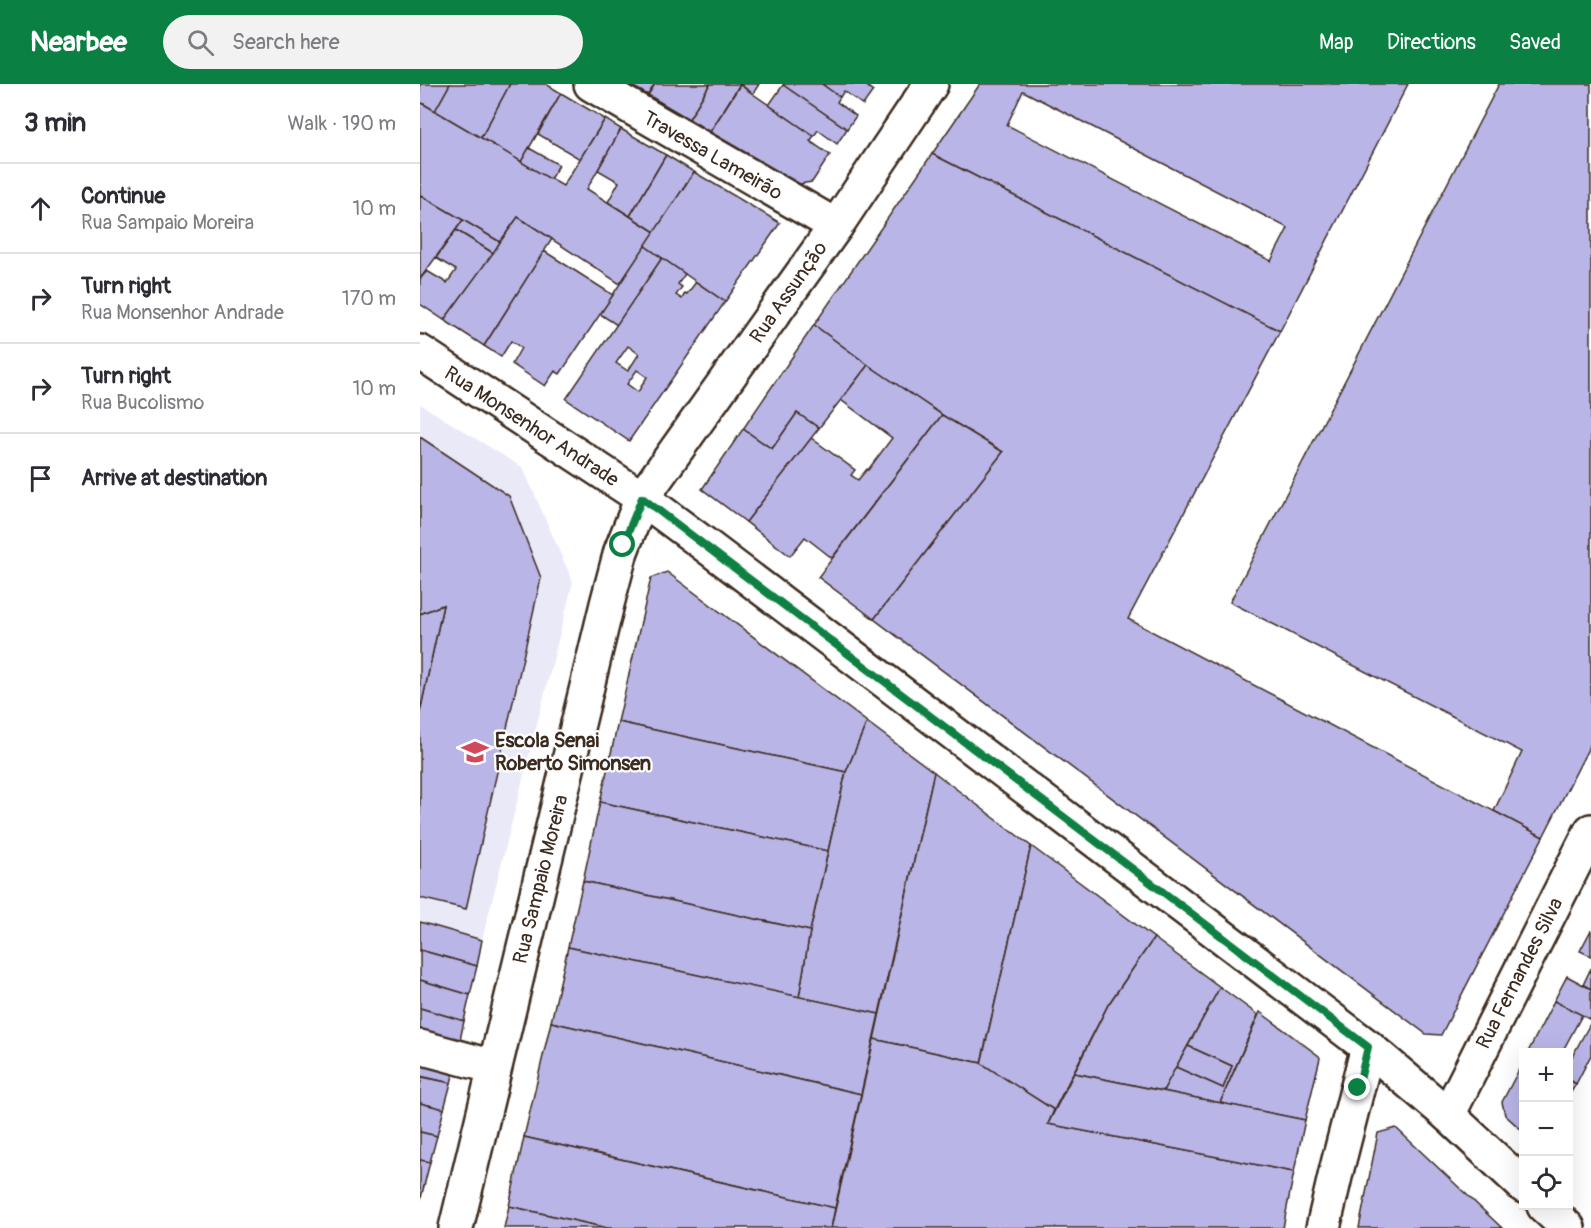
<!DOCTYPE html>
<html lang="en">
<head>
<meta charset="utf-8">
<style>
	:root { --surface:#fff; --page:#f2f2f3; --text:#2b2b33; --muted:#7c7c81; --line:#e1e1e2; --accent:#0b8043 }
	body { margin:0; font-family:Pangolin,sans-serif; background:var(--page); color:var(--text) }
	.controls { position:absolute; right:18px; bottom:18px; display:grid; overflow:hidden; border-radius:0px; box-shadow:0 6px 24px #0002 }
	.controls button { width:54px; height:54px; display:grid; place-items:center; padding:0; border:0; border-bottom:2px solid var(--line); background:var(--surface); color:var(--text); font:30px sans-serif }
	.stop { position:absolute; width:18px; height:18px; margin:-14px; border:4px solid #0b8043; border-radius:50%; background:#fff }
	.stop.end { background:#0b8043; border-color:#fff; box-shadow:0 2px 6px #0008 }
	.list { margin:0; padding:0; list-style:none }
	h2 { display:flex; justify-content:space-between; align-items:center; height:78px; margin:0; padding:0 24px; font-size:26px }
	h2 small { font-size:20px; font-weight:400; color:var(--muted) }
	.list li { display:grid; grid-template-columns:39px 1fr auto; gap:18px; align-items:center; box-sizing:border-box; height:90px; padding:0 24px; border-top:2px solid var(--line) }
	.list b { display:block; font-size:22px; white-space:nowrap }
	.list p { margin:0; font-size:20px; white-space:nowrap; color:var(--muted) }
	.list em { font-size:20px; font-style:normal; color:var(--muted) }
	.icon { flex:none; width:33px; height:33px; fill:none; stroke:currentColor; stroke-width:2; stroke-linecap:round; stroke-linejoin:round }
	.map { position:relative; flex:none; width:1171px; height:1144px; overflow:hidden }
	header { display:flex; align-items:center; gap:36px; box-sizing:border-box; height:84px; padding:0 30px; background:var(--accent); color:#fff }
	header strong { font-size:28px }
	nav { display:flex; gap:33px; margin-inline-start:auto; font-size:21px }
	.search { width:420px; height:54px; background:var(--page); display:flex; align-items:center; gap:15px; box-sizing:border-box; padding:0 21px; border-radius:33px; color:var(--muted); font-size:22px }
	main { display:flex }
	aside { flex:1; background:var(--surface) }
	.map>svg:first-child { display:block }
	.built { fill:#eae9f8 }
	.building { fill:#b9b5e7; stroke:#3b2a1e; stroke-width:1.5; fill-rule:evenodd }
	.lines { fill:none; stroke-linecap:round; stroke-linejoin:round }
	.minor-casing { stroke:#3b2a1e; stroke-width:38 }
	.tertiary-casing { stroke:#3b2a1e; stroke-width:38 }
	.minor { stroke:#fff; stroke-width:33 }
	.tertiary { stroke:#fff; stroke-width:33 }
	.route { stroke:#0b8043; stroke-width:8 }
	.labels { text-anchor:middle; stroke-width:4.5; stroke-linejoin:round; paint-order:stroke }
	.street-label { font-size:20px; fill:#3b2a1e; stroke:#fff }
	.poi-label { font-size:20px; font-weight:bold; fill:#3b2a1e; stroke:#fff; text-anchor:start }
</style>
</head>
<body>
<header>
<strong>Nearbee</strong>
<div class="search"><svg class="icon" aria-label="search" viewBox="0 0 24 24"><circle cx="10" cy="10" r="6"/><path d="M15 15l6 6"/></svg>Search here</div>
<nav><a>Map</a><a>Directions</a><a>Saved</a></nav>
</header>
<main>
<aside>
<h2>3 min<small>Walk · 190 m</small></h2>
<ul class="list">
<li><svg class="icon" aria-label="ahead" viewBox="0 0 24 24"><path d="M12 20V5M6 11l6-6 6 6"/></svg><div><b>Continue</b><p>Rua Sampaio Moreira</p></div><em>10 m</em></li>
<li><svg class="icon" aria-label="right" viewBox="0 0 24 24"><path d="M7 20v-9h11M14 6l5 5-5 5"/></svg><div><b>Turn right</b><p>Rua Monsenhor Andrade</p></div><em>170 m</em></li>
<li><svg class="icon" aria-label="right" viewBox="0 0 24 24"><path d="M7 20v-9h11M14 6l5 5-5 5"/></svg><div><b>Turn right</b><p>Rua Bucolismo</p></div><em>10 m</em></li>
<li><svg class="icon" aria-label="arrive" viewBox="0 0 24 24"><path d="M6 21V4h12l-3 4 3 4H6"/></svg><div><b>Arrive at destination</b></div></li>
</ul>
</aside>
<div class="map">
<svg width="1171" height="1144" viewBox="0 0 1171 1144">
	<rect width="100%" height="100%" fill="#fff"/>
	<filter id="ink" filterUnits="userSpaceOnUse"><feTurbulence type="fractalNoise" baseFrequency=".0167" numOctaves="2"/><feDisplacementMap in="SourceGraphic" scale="12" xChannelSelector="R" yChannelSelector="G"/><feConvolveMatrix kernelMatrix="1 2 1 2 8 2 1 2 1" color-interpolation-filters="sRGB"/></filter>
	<g filter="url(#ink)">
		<path class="built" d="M0 320 103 384 153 498 62 856 0 838Z"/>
		<g class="building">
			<path d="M0 0H30L15 27 0 18Z"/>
			<path d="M30 0H90L61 54 15 27Z"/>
			<path d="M90 0H126L141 9 101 78 61 54Z"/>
			<path d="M208 0H235L228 11Z"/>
			<path d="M235 0H290L269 35 228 11Z"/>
			<path d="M290 0H320L290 48 269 35Z"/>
			<path d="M320 0H339L333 10Z"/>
			<path d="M364 0H402L420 13 417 18 436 32 427 45 363 1Z"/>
			<path d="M402 0H444L453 7 443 21 424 7 420 13Z"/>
			<path d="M560 0H988L860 247 512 70ZM603 7 868 144 851 177 587 41Z"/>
			<path d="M1079 0H1171V659L1123 753 1074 727 1102 668 810 518Z"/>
			<path d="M320 1 394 52 390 57 410 71 392 98 379 100 290 48Z"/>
			<path d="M363 1 427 45 417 60 398 46 394 52 349 21Z"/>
			<path d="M141 9 185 35 160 75 118 50Z"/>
			<path d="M0 18 143 102 185 35 201 45 167 105 235 148 200 200 98 133 80 158 0 111Z"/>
			<path d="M201 45 246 71 210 132 188 118 199 98 178 86Z"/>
			<path d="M109 64 139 81 130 95 101 78Z"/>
			<path d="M512 70 860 247 708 535 1123 753 1021 951 1006 950 454 535 583 368 522 331 448 281 394 241Z"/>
			<path d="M246 71 274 88 235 148 210 132Z"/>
			<path d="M274 88 360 139 305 218 225 162Z"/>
			<path d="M0 111 43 136 0 195Z"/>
			<path d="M98 133 132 155 64 262 24 236Z"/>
			<path d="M43 136 80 158 73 169 36 146Z"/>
			<path d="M36 146 73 169 24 236 0 220V195L7 187 27 199 36 186 16 174Z"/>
			<path d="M225 162 242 174 197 241 180 230Z"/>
			<path d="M124 167 193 211 140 290 135 287 125 302 92 280 101 264 97 261 91 257 81 273 64 262Z"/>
			<path d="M242 174 265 190 258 200 262 203 256 211 262 215 265 209 267 210 276 198 305 218 209 357 146 315ZM208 262 219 270 208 287 196 279ZM217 286 227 293 218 308 207 300Z"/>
			<path d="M394 241 448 281 399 344 377 329 352 365 323 345Z"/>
			<path d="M448 281 522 331 412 474 385 453 370 472 326 438 391 354 435 386 431 391 438 396 447 385 448 386 472 354 421 316Z"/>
			<path d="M377 329 399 344 326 438 282 405 323 345 352 365Z"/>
			<path d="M522 331 583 368 454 535 398 493Z"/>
			<path d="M0 353 89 412 121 494 46 825 0 814V628L23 521 0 530Z"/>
			<path d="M247 488 447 638 426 688 198 638 231 494Z"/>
			<path d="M23 521 0 628V530Z"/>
			<path d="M198 638 426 688 408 767 180 718Z"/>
			<path d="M447 638 514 688 459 930 379 913 390 847 426 688Z"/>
			<path d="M514 688 611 762 561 979 454 955Z"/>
			<path d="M180 718 408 767 390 847 163 797Z"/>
			<path d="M611 762 734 854 688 921 634 1026 561 980Z"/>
			<path d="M163 797 390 847 379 913 148 863Z"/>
			<path d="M0 838 62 856 57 882 0 866Z"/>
			<path d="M1171 846V872L1160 867Z"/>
			<path d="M734 854 800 903 743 1007 654 989 688 921Z"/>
			<path d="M148 863 459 930 441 1010 131 938Z"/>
			<path d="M0 866 57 882 50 911 0 896Z"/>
			<path d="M1171 884V905L1163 901Z"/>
			<path d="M1147 892 1171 905V936L1134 917Z"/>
			<path d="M0 896 50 911 44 937 0 924Z"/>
			<path d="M800 903 838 931 800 1019 743 1007 756 983 803 1004 812 982 768 962Z"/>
			<path d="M1134 917 1162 931 1142 968H1108Z"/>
			<path d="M0 924 44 937 38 966 0 954Z"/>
			<path d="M840 928 899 972 900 974 885 1036 800 1019Z"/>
			<path d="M131 938 441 1010 415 1124 104 1053Z"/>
			<path d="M1171 938V971L1156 1000 1148 995V980Z"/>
			<path d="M454 955 561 979 634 1026 628 1040 874 1088 863 1144H411Z"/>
			<path d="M768 962 812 982 803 1004 756 983Z"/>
			<path d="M0 974 35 983 31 999 0 992Z"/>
			<path d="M1104 976V1048L1085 1031 1082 1018Z"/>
			<path d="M654 989 885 1036 874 1088 628 1040Z"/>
			<path d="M2 993 31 999 24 1025 0 1019V1002Z"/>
			<path d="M1148 995 1156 1000 1148 1013Z"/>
			<path d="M0 1019 24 1025 17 1052 0 1048Z"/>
			<path d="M976 1044 1082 1144H939L958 1049Z"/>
			<path d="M0 1048 17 1052 10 1078 0 1076Z"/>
			<path d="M104 1053 415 1124 411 1144H187L89 1122Z"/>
			<path d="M0 1076 10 1078 0 1118Z"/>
			<path d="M89 1122 187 1144H84Z"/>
		</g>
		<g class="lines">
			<defs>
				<g id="minor">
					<path d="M171 0 416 142"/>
					<path d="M0 963 74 983"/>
					<path d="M1028 1031 1171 747"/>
					<path d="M36 1144 187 520 201 467 222 414 416 142 511 0"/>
					<path d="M903 1144 917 1084 948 963"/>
				</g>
				<g id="tertiary">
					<path d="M0 268 222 414 276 454 948 963 1028 1031 1104 1102"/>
					<path d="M1124 1122 1148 1144"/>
				</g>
			</defs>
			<use href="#minor" class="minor-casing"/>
			<use href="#tertiary" class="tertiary-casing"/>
			<use href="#minor" class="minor"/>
			<use href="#tertiary" class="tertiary"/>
		</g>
	</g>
	<g class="lines" filter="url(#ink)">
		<path class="route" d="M203 461 222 414 948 963 938 1004"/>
	</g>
	<defs>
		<symbol id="university-bare" viewBox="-9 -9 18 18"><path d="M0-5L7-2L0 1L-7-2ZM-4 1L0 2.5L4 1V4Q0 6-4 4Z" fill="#d1495b" stroke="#fff" stroke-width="2.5" paint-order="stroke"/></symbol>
	</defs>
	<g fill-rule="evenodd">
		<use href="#university-bare" x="36" y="649" width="38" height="38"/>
	</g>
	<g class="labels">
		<g class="street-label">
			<text transform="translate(293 71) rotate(30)" y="7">Travessa Lameirão</text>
			<text transform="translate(368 208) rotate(-55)" y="7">Rua Assunção</text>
			<text transform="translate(112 342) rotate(33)" y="7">Rua Monsenhor Andrade</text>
			<text transform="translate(120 795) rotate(-76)" y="7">Rua Sampaio Moreira</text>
			<text transform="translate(1099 889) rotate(-63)" y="7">Rua Fernandes Silva</text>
		</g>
		<g class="poi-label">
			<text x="75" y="663">Escola Senai<tspan x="75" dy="23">Roberto Simonsen</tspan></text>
		</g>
	</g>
</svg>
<div class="controls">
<button>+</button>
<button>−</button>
<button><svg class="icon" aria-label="locate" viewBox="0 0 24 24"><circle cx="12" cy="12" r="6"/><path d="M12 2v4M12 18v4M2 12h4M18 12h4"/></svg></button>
</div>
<div class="stop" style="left:203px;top:461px"></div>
<div class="stop end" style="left:938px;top:1004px"></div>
</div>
</main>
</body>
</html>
